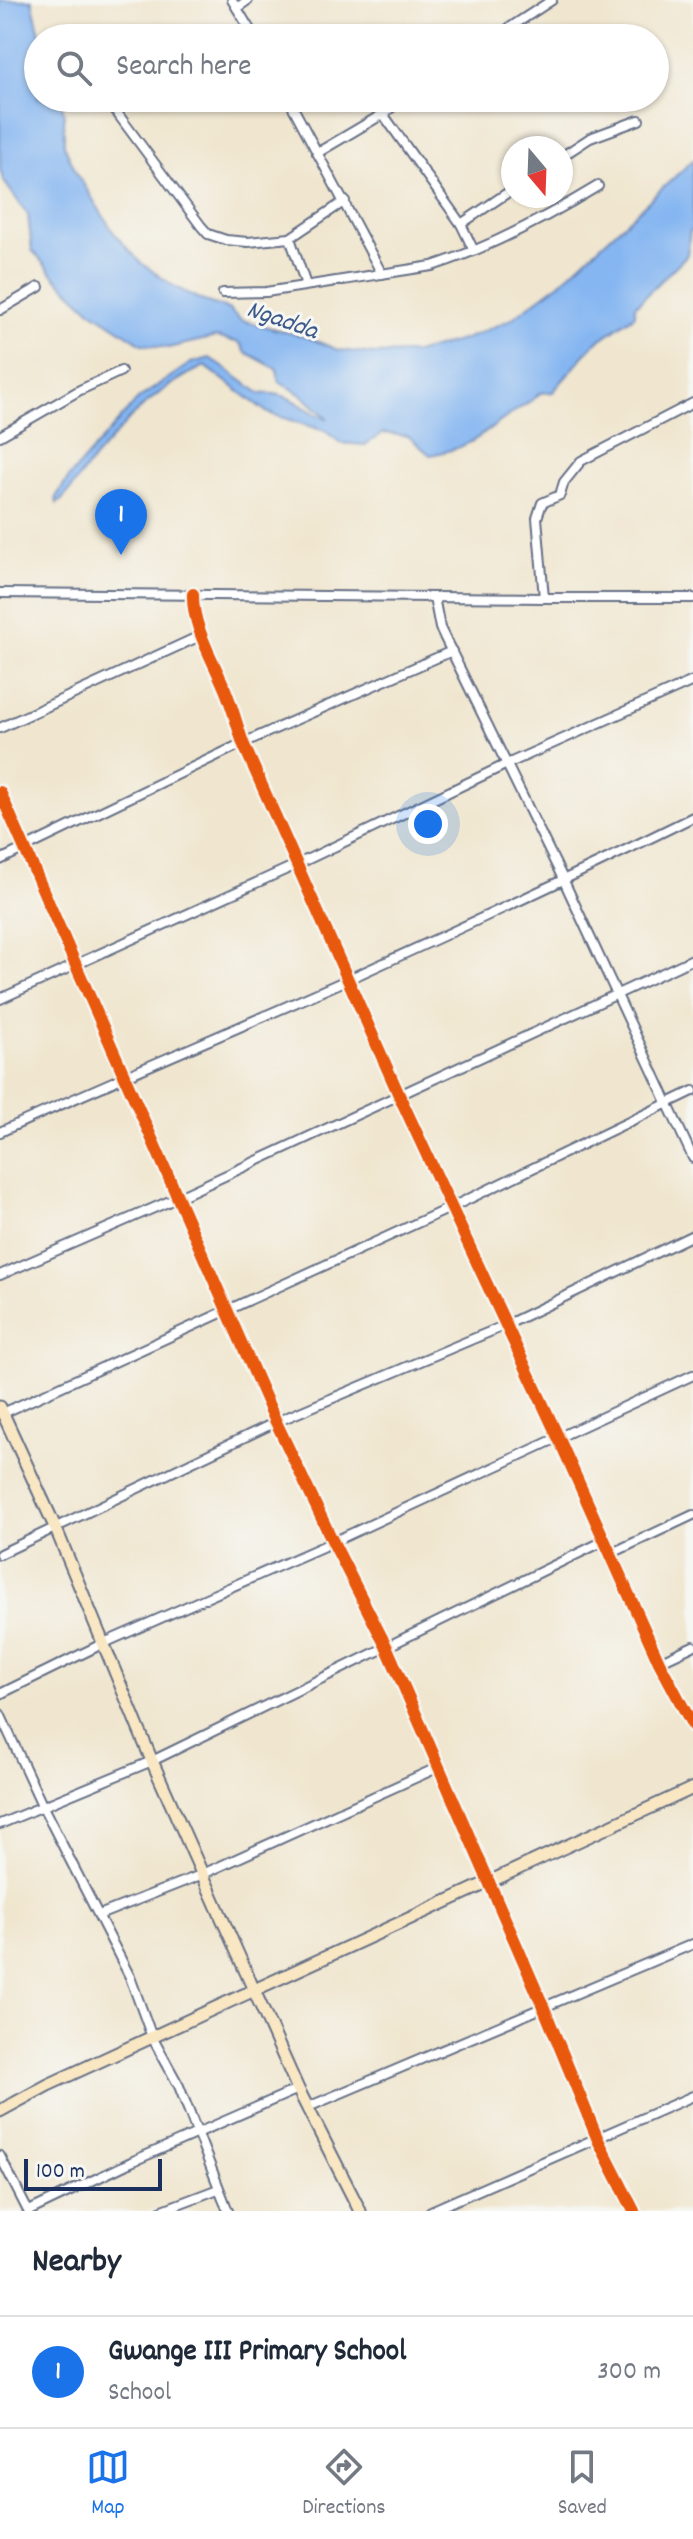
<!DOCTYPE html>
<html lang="en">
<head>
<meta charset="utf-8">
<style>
	:root { --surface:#fff; --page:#f6f6f7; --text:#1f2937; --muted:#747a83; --line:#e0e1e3; --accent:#1a73e8 }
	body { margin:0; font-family:Dekko,sans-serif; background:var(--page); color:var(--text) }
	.compass { position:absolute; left:501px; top:136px; width:72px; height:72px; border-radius:50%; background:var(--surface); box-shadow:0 2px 6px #0004; rotate:161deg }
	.scale { position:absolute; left:24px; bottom:20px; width:138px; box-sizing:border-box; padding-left:8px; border:4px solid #1b2f5e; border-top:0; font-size:22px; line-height:28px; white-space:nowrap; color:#1b2f5e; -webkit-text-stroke:6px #f6f6f2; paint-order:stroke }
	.you { position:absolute; left:428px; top:824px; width:28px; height:28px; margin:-20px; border:6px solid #fff; border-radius:50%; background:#1a73e8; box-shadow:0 0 0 12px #1a73e833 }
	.badge { display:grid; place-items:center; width:52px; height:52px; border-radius:50%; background:var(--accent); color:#fff; font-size:26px; font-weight:700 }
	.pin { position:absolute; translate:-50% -66px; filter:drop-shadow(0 2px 4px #0008) }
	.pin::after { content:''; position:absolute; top:42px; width:28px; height:24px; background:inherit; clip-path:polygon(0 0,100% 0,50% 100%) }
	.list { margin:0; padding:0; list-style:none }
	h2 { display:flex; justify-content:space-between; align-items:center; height:104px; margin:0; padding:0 32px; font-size:34px }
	h2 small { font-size:26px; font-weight:400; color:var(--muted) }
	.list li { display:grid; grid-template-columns:52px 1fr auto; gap:24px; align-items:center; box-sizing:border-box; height:112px; padding:0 32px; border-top:2px solid var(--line) }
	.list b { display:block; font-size:30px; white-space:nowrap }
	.list p { margin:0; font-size:26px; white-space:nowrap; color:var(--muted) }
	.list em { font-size:26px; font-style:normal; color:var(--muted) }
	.icon { flex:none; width:44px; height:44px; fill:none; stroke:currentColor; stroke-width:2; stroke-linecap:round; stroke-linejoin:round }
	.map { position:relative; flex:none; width:693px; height:2211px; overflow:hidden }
	.search { position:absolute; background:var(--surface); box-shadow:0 2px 6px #0004; left:24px; right:24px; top:24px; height:88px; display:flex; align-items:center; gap:20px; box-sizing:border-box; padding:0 28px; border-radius:44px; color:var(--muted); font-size:30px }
	.sheet { height:216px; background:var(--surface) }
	nav { display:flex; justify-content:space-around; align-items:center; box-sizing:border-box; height:112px; border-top:2px solid var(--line); background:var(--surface); font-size:22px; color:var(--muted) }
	nav a { display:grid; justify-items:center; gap:4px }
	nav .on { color:var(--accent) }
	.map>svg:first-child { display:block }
	.water { fill:#85b6f1; stroke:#5072a8; stroke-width:2 }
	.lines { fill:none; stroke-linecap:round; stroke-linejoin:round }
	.minor-casing { stroke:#666f86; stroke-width:12 }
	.secondary-casing { stroke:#666f86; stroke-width:15 }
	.minor { stroke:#fff; stroke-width:8 }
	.secondary { stroke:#f9e7c3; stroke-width:11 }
	.cycleway-casing { stroke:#f6f6f2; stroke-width:17 }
	.cycleway { stroke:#e8590c; stroke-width:12 }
	.labels { text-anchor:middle; stroke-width:6; stroke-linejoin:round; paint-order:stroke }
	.water-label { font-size:26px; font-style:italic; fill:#3b588a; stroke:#f6f6f2 }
</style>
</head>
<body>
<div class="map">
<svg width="693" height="2211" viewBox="0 0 693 2211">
	<rect width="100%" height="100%" fill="#f6f6f2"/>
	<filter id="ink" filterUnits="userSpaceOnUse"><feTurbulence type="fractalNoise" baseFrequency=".0125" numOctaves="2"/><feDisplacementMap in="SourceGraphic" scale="16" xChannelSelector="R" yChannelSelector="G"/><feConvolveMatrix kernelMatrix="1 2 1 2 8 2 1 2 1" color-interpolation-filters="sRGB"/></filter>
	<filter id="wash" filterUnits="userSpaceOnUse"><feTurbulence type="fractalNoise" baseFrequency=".006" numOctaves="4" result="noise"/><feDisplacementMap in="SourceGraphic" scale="32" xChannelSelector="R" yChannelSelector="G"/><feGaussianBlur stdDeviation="1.8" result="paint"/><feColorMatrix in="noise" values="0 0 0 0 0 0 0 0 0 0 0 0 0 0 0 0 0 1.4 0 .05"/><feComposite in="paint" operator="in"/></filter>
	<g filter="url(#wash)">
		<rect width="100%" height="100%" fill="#f0e6cf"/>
		<path class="water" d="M0 0H32L41 38H38V98H60L64 113V145L77 174 114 233 140 262 175 287 201 300 228 309 241 320 309 338 338 350 374 354 416 353 465 339 510 320 560 283 693 160V229L690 231 687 255 635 306V315L594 344 553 392 540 393C531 403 524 405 514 412 480 435 474 447 430 455L408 436 383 433 365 445 341 443 325 431 268 413 205 366C153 389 124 423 88 466 77 479 71 493 57 504L56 497 70 476 138 399 191 363 210 358 261 394C290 390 303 411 328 419L303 396 279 381 277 369 245 352 240 343 216 337 168 348 142 344 90 310 56 278 32 250 28 215 3 180 0 169Z"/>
	</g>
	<g filter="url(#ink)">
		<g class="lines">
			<defs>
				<g id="minor">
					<path d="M232 0 255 38"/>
					<path d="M237 8 248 0"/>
					<path d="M494 38 552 0"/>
					<path d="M106 98 201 226 208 234 226 240 248 242 290 238 345 201"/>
					<path d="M288 98 382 274"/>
					<path d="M383 114 461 224 473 249"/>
					<path d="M317 153 383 114 404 98"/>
					<path d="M561 157 590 138 639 120"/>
					<path d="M461 224 513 189"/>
					<path d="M290 238 306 285"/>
					<path d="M223 293 266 292 432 266C489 248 547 217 598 186"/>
					<path d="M0 310 39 287"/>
					<path d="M693 403 581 461 564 482 560 495 542 503 537 518 544 598H693"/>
					<path d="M0 436 80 390 121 371"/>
					<path d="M0 593 434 597"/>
					<path d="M193 594C192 626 213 660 225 689 232 706 237 725 243 743L399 1095 559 1439 659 1662 693 1726"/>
					<path d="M544 598 434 597 440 628 564 881 693 1158"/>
					<path d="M0 728 202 635"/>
					<path d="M0 792 276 1422 333 1542 387 1648 543 2006 598 2140 634 2211"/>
					<path d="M0 860 243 743 452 651"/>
					<path d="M0 999 298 864 507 764 693 681"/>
					<path d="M0 1132C116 1079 235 1030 351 978 466 926 580 873 693 817"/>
					<path d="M0 1275 179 1197 693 959"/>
					<path d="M1 1414 452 1207 693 1091"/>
					<path d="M0 1554 276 1422 506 1325 693 1235"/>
					<path d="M610 1554 693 1515"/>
					<path d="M659 1662 693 1646"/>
					<path d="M0 1694 104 1643 333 1542 693 1375"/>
					<path d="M0 1714 42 1805 130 1977 152 2037 179 2086 228 2211"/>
					<path d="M0 1824 152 1761 604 1541"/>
					<path d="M99 1915 203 1874 439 1767"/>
					<path d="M308 2107 693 1944"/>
					<path d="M0 2156 28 2211"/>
					<path d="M29 2211 131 2162 298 2089"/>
					<path d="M160 2211 218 2189"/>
					<path d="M431 2211 693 2096"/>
				</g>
				<g id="secondary">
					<path d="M0 1407 56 1529 152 1761 298 2089 360 2211"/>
					<path d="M0 2111 48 2085 693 1788"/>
				</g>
			</defs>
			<use href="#minor" class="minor-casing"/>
			<use href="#secondary" class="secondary-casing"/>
			<use href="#minor" class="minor"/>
			<use href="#secondary" class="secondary"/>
			<defs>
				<g id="cycleway">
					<path d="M193 594C192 626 213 660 225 689 232 706 237 725 243 743L399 1095 559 1439 659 1662 693 1726"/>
					<path d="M0 792 276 1422 333 1542 387 1648 543 2006 598 2140 634 2211"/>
				</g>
			</defs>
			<use href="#cycleway" class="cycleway-casing"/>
			<use href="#cycleway" class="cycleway"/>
		</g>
	</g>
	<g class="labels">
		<g class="water-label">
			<text transform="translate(283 318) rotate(19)" y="9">Ngadda</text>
		</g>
	</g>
</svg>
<svg class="compass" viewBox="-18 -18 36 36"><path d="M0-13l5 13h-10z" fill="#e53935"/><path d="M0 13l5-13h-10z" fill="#747a83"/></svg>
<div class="scale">100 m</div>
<div class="you"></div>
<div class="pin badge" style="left:121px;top:555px">1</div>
<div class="search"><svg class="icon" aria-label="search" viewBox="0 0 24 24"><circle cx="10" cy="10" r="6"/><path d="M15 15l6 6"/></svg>Search here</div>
</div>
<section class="sheet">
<h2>Nearby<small></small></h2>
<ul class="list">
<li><span class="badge">1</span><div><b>Gwange III Primary School</b><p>School</p></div><em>300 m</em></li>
</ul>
</section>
<nav>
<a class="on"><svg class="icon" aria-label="map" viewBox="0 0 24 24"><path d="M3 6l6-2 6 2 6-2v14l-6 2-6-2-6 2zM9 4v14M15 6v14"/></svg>Map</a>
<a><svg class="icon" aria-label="directions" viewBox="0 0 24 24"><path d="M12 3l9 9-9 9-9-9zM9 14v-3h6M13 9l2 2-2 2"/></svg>Directions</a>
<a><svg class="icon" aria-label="saved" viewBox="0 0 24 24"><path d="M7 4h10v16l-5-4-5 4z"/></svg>Saved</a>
</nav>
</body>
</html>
